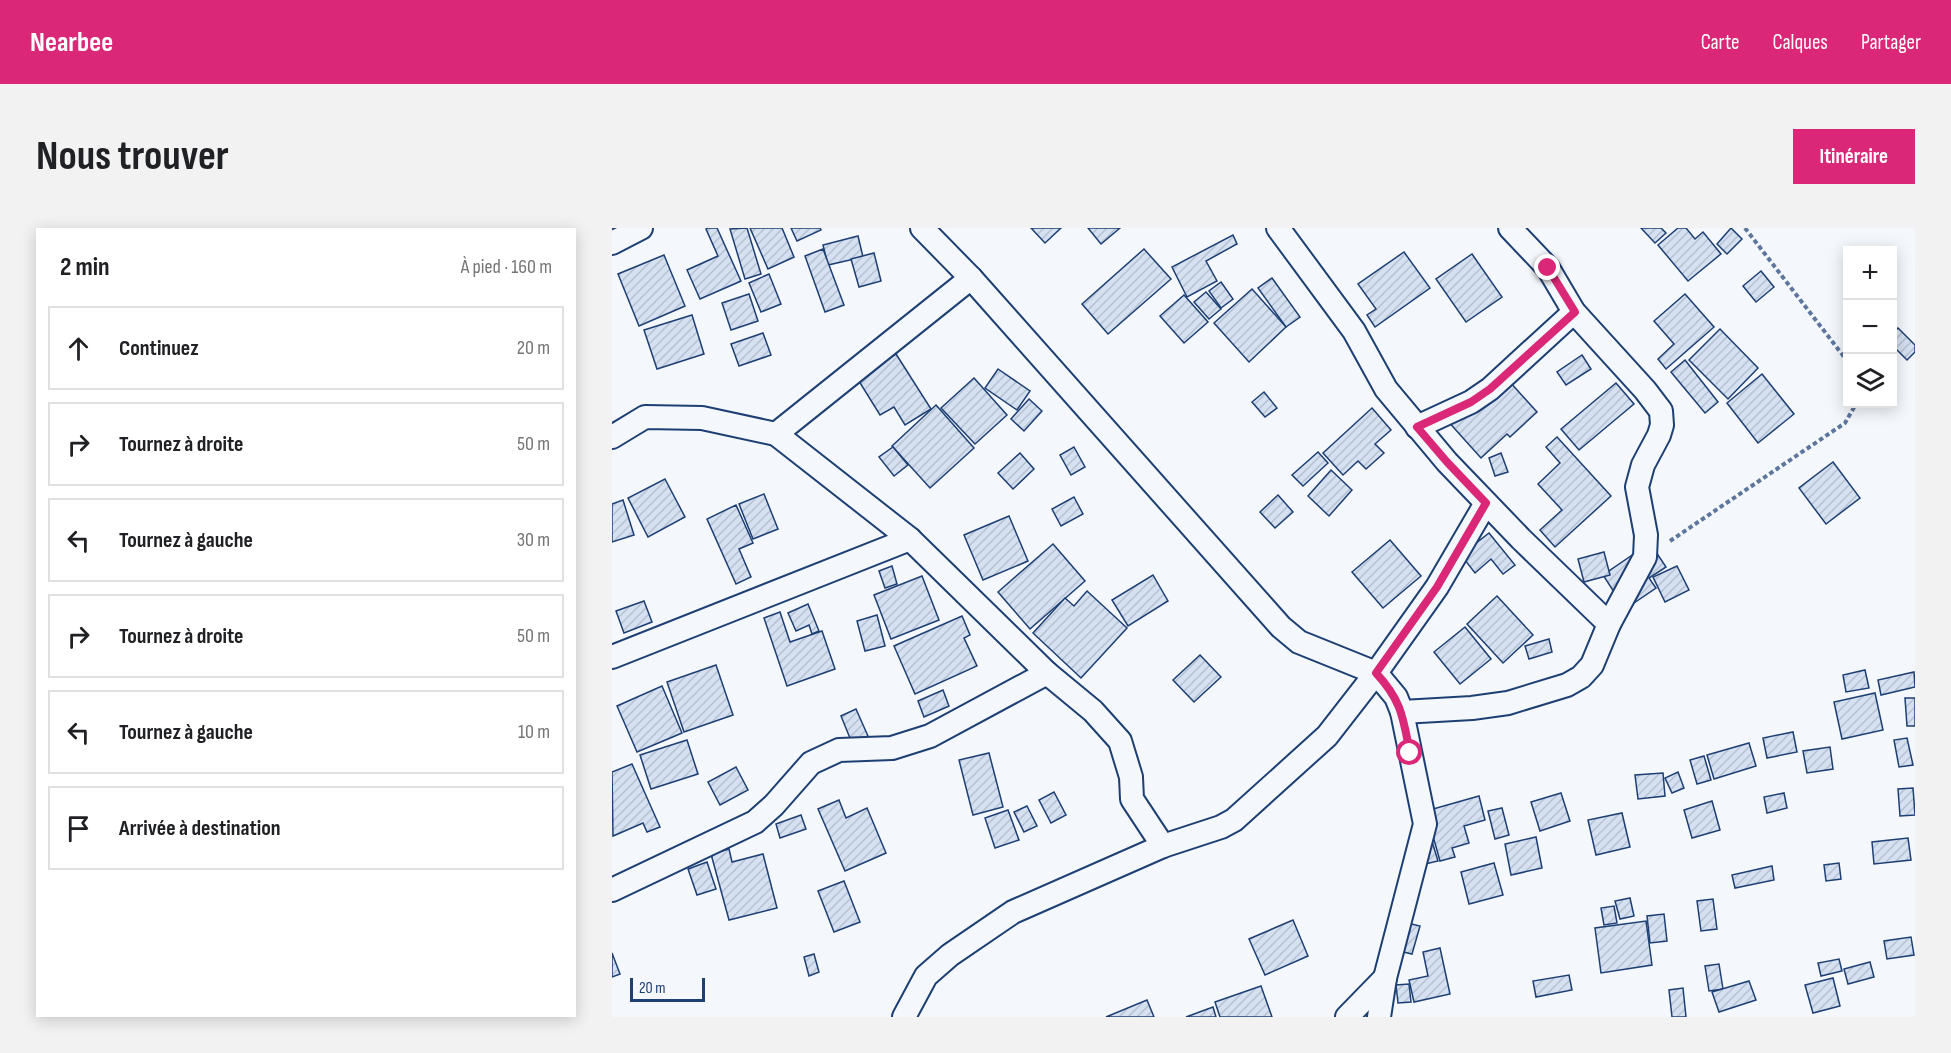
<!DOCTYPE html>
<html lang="fr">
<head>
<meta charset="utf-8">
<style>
	:root { --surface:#fff; --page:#f2f2f2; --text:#202124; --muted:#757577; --line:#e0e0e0; --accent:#db2777 }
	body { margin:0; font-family:"Sofia Sans Condensed",sans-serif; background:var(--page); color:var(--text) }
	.controls { position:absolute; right:18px; top:18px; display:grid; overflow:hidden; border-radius:0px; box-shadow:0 3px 15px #0003 }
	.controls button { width:54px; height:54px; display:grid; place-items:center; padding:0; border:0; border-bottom:2px solid var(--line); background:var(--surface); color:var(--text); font:30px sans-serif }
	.scale { position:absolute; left:18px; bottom:15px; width:75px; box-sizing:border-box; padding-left:6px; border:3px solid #1d3f73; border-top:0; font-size:16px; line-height:21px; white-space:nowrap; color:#1d3f73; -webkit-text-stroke:4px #f4f7fb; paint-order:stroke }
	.stop { position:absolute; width:18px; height:18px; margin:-14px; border:4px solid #db2777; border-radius:50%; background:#fff }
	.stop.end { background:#db2777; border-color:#fff; box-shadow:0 2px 6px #0008 }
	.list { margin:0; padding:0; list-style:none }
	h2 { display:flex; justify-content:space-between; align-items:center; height:78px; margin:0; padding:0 24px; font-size:26px }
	h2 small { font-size:20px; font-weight:400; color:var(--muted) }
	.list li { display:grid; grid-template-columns:39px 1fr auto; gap:18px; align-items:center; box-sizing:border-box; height:84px; margin:0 12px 12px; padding:0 12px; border:2px solid var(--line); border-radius:0px }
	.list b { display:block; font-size:22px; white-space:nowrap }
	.list em { font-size:20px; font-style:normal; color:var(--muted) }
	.icon { flex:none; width:33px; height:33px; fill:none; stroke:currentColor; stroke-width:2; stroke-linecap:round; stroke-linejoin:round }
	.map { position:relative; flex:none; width:1303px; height:789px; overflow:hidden; border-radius:0px }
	header { display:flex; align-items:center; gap:36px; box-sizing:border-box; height:84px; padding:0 30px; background:var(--accent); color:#fff }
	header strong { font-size:28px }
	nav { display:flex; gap:33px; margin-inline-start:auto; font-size:21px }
	.intro { display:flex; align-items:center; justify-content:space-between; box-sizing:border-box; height:144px; padding:0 36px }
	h1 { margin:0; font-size:42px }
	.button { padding:15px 27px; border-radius:0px; background:var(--accent); color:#fff; font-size:21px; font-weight:700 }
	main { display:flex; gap:36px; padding:0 36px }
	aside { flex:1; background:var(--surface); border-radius:0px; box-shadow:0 3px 15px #0003 }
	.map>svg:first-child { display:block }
	.building { fill:url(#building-hatch); stroke:#1d3f73; stroke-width:1.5 }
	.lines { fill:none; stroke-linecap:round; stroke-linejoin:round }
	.minor-casing { stroke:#1d3f73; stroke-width:26 }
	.path { stroke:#5e769c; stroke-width:4; stroke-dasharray:4.5 3; stroke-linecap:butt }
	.minor { stroke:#f4f7fb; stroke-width:22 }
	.route { stroke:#db2777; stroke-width:8 }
</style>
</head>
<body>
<header>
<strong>Nearbee</strong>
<nav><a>Carte</a><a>Calques</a><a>Partager</a></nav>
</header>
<div class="intro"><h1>Nous trouver</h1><a class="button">Itinéraire</a></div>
<main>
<aside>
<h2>2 min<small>À pied · 160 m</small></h2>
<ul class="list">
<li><svg class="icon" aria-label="ahead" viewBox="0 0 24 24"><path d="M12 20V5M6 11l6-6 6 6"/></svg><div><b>Continuez</b></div><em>20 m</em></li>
<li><svg class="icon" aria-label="right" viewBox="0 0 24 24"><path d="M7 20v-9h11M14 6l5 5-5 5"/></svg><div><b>Tournez à droite</b></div><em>50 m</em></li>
<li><svg class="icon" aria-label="left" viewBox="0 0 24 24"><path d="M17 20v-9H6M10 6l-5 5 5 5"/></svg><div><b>Tournez à gauche</b></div><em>30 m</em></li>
<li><svg class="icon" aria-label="right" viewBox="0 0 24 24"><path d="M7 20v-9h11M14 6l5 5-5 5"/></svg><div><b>Tournez à droite</b></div><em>50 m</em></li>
<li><svg class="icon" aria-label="left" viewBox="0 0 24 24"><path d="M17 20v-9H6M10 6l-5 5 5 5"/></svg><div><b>Tournez à gauche</b></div><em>10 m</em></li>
<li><svg class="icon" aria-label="arrive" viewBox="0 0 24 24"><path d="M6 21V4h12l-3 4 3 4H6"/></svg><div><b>Arrivée à destination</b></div></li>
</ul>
</aside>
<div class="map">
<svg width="1303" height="789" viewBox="0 0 1303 789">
	<defs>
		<pattern id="building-hatch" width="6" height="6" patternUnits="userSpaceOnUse" patternTransform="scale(1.5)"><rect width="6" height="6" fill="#d5e0f0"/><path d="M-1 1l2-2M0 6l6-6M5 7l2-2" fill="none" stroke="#b6c1d1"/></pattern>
	</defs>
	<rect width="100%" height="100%" fill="#f4f7fb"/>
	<g class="building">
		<path d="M96 0H105L129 53 88 71 75 42 106 28 94 1Z"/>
		<path d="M135 0 149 46 133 51 118 1Z"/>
		<path d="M138 0H170L182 29 156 41Z"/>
		<path d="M179 0H208L209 2 185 13Z"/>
		<path d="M419 0H449L433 15Z"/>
		<path d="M476 0H508L489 16Z"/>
		<path d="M1029 0H1049L1054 5 1043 15Z"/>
		<path d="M1066 0H1074L1083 11 1091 4 1109 26 1076 53 1046 17Z"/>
		<path d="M1119 0 1130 11 1115 26 1105 16Z"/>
		<path d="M621 7 625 16 594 33 605 53 575 69 560 39Z"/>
		<path d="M246 8 251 29 216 37 211 17Z"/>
		<path d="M211 21 232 77 213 84 193 28Z"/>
		<path d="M532 21 559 51 496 106 470 76Z"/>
		<path d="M792 24 818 60 763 99 755 87 764 81 746 56Z"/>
		<path d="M262 25 269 53 247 59 239 31Z"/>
		<path d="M860 26 890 69 854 94 824 51Z"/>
		<path d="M52 27 73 78 27 98 6 46Z"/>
		<path d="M1149 43 1162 59 1144 74 1131 58Z"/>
		<path d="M157 46 169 76 149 84 137 55Z"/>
		<path d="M660 50 688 89 674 99 646 60Z"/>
		<path d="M609 54 621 71 609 80 597 63Z"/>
		<path d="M640 61 674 99 637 134 602 95Z"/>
		<path d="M594 64 609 81 597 91 582 74Z"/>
		<path d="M137 66 146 93 119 102 110 75Z"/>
		<path d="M1073 66 1102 99 1054 141 1046 131 1062 116 1042 93Z"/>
		<path d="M572 67 596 94 572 115 548 88Z"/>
		<path d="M80 87 92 126 45 141 32 102Z"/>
		<path d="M1286 100 1303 117V124L1295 132 1280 117V106Z"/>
		<path d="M1108 101 1146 140 1116 171 1077 132Z"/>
		<path d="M151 105 159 127 127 138 119 116Z"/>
		<path d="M284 126 319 181 293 197 282 179 268 187 245 150Z"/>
		<path d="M970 127 979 141 954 157 945 144Z"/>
		<path d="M1073 132 1106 174 1093 185 1059 144Z"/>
		<path d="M386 141 418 163 405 182 373 160Z"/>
		<path d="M888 143 925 184 898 209 895 206 869 230 834 191Z"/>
		<path d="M1150 146 1182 186 1146 215 1115 175Z"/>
		<path d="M362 150 395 187 363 216 329 180Z"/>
		<path d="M1004 155 1022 176 967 222 949 201Z"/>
		<path d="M652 164 665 180 653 189 640 174Z"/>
		<path d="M417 171 430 183 412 203 399 191Z"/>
		<path d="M324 177 362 220 318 260 280 218Z"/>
		<path d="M760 180 779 202 763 216 772 225 754 241 746 233 731 247 711 225Z"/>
		<path d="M945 209 999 268 943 319 928 302 950 282 926 256 948 235 934 219Z"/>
		<path d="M281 219 296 237 282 248 267 229Z"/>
		<path d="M462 219 473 239 459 247 448 227Z"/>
		<path d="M706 224 716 235 691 258 680 247Z"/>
		<path d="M408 225 422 241 401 261 386 245Z"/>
		<path d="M889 225 896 244 883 248 877 230Z"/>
		<path d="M1221 234 1248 270 1214 296 1187 260Z"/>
		<path d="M719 242 740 262 717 288 696 268Z"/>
		<path d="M53 251 73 289 36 309 16 270Z"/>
		<path d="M152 266 166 301 141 311 127 276Z"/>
		<path d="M666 267 681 284 663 300 648 284Z"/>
		<path d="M462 269 471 286 449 298 440 281Z"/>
		<path d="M11 272 22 307 0 314V276Z"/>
		<path d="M124 277 141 315 127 321 139 349 124 356 95 291Z"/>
		<path d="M397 288 416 333 371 352 352 307Z"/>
		<path d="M877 305 903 337 891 346 879 331 863 345 849 327Z"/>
		<path d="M778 312 809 348 771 380 740 344Z"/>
		<path d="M1038 315 1054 339 1037 350 1044 360 1013 381 991 347Z"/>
		<path d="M441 316 473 353 418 401 386 364Z"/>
		<path d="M992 324 998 347 972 354 966 331Z"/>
		<path d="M280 338 285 356 273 360 267 343Z"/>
		<path d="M1065 338 1077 362 1053 374 1041 349Z"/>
		<path d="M541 347 556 373 516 398 500 372Z"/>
		<path d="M310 348 327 392 279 411 262 367Z"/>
		<path d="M475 363 515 400 469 450 421 405 453 370 462 378Z"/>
		<path d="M885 368 921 407 891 435 855 396Z"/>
		<path d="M32 373 40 394 12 405 4 383Z"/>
		<path d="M196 376 207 403 200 406 197 397 184 403 176 385Z"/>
		<path d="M168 384 178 414 210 403 223 441 175 458 152 390Z"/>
		<path d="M265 387 273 418 253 423 245 393Z"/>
		<path d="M350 388 358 407 352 410 365 438 303 466 282 418Z"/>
		<path d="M853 399 879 431 848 456 822 424Z"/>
		<path d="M937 411 940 424 917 431 913 418Z"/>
		<path d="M588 427 609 449 582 474 561 452Z"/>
		<path d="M104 437 121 487 72 504 55 454Z"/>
		<path d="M1253 442 1257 460 1234 464 1231 447Z"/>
		<path d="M1302 444 1303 459 1269 467 1266 452Z"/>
		<path d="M50 458 70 505 25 524 5 478Z"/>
		<path d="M331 462 337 478 312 489 306 473Z"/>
		<path d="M1263 465 1271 502 1230 511 1222 474Z"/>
		<path d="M1293 470H1303V498H1295Z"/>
		<path d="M244 481 256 508 240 515 229 488Z"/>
		<path d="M1181 504 1185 524 1155 530 1151 510Z"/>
		<path d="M1295 510 1301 537 1287 539 1282 512Z"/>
		<path d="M75 512 86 546 39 561 28 527Z"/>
		<path d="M1137 515 1144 538 1102 551 1095 527Z"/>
		<path d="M1218 519 1221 541 1195 545 1191 523Z"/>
		<path d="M377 525 391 579 361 587 347 532Z"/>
		<path d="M1092 528 1099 552 1085 556 1078 532Z"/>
		<path d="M20 536 48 599 35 604 31 595 1 608 0 544Z"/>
		<path d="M124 539 136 562 108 577 96 554Z"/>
		<path d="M1066 544 1072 560 1060 565 1053 550Z"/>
		<path d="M1051 545 1053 568 1026 571 1023 547Z"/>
		<path d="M1301 560 1303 587 1288 588 1286 561Z"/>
		<path d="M442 564 454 587 439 595 427 572Z"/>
		<path d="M949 565 958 593 928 603 919 574Z"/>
		<path d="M1172 565 1175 580 1155 585 1152 569Z"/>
		<path d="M867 568 873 592 852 598 857 615 840 620 843 629 828 633 814 583Z"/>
		<path d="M227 572 234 590 255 580 274 625 233 643 206 581Z"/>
		<path d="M1100 573 1108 602 1080 610 1072 582Z"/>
		<path d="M415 578 425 598 412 604 402 584Z"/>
		<path d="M890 580 897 607 883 611 876 583Z"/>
		<path d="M396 582 407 612 383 620 373 590Z"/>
		<path d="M1010 585 1018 619 984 627 976 592Z"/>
		<path d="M189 587 194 601 168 610 164 596Z"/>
		<path d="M815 597 826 633 813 636Z"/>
		<path d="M924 609 930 640 899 647 893 616Z"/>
		<path d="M1296 610 1299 632 1262 636 1260 614Z"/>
		<path d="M117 621 120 634 151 626 165 680 117 692 99 626Z"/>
		<path d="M95 634 104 661 85 667 76 641Z"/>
		<path d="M882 635 891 667 857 676 849 644Z"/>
		<path d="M1227 635 1229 651 1214 653 1212 637Z"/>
		<path d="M1160 638 1162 652 1123 660 1120 647Z"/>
		<path d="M232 653 248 694 222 704 206 663Z"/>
		<path d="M1018 670 1022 688 1008 691 1003 673Z"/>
		<path d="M1101 671 1105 701 1089 703 1085 673Z"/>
		<path d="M1002 678 1005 695 992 697 989 680Z"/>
		<path d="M1052 686 1055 713 1038 715 1035 688Z"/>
		<path d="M681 692 696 728 653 747 637 711Z"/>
		<path d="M1034 693 1040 737 989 745 983 700Z"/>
		<path d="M795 695 808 698 800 726 787 723Z"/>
		<path d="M1299 709 1302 727 1275 731 1272 713Z"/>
		<path d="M828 720 838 766 802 774 797 752 816 748 811 724Z"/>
		<path d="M0 725 8 746 0 749Z"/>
		<path d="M202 726 207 744 197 748 192 729Z"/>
		<path d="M1227 731 1230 743 1209 748 1206 735Z"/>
		<path d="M1258 734 1262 749 1236 756 1232 741Z"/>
		<path d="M1107 736 1111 761 1097 763 1093 738Z"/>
		<path d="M957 747 960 762 924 769 921 753Z"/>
		<path d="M1221 750 1228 778 1201 785 1193 757Z"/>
		<path d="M1137 753 1144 772 1107 784 1100 764Z"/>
		<path d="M797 756 799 774 786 775 784 757Z"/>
		<path d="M649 758 660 789H608L603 774Z"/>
		<path d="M1071 760 1074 789H1060L1057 762Z"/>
		<path d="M535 772 542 789H494Z"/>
		<path d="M601 779 604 789H574Z"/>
	</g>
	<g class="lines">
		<defs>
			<g id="minor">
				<path d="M310 0 359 50 669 399 687 414 764 445 784 469 790 484 813 596 773 750 767 789"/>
				<path d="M666 0 742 103 774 161 835 234 909 311 997 396"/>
				<path d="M0 15 29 0"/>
				<path d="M805 199 859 174 878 161 962 84"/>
				<path d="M164 206 298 311 435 445 481 483 508 513 519 549 520 571 551 618"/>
				<path d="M0 209 33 189 90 190 164 206 359 50"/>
				<path d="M0 429 298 311"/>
				<path d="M790 484 860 480 896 475 955 457 969 449 980 437 997 396 1033 329 1034 307 1025 259 1031 237 1047 207 1050 197 1049 183 1033 162 962 84 936 40 898 0"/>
				<path d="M0 662 143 594 162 577 199 535 227 522 280 520 318 508 435 445"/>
				<path d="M292 789 314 748 338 727 401 684 551 618 609 599 622 592 715 508 764 445 825 359 874 275"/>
				<path d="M735 789 773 750"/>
			</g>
		</defs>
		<use href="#minor" class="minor-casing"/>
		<g class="path">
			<path d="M1133 0 1236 134"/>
			<path d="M1058 313 1233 195 1244 176"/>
		</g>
		<use href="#minor" class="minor"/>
	</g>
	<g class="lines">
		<path class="route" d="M798 525C791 490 790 473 764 445L825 359 874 275 835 234 805 199 859 174 878 161 963 84 936 40"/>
	</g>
</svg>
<div class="controls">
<button>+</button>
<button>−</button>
<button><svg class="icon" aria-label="layers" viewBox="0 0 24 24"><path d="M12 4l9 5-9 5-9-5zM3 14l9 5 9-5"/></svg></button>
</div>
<div class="scale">20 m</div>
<div class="stop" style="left:798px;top:525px"></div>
<div class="stop end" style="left:936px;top:40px"></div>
</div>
</main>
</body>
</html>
